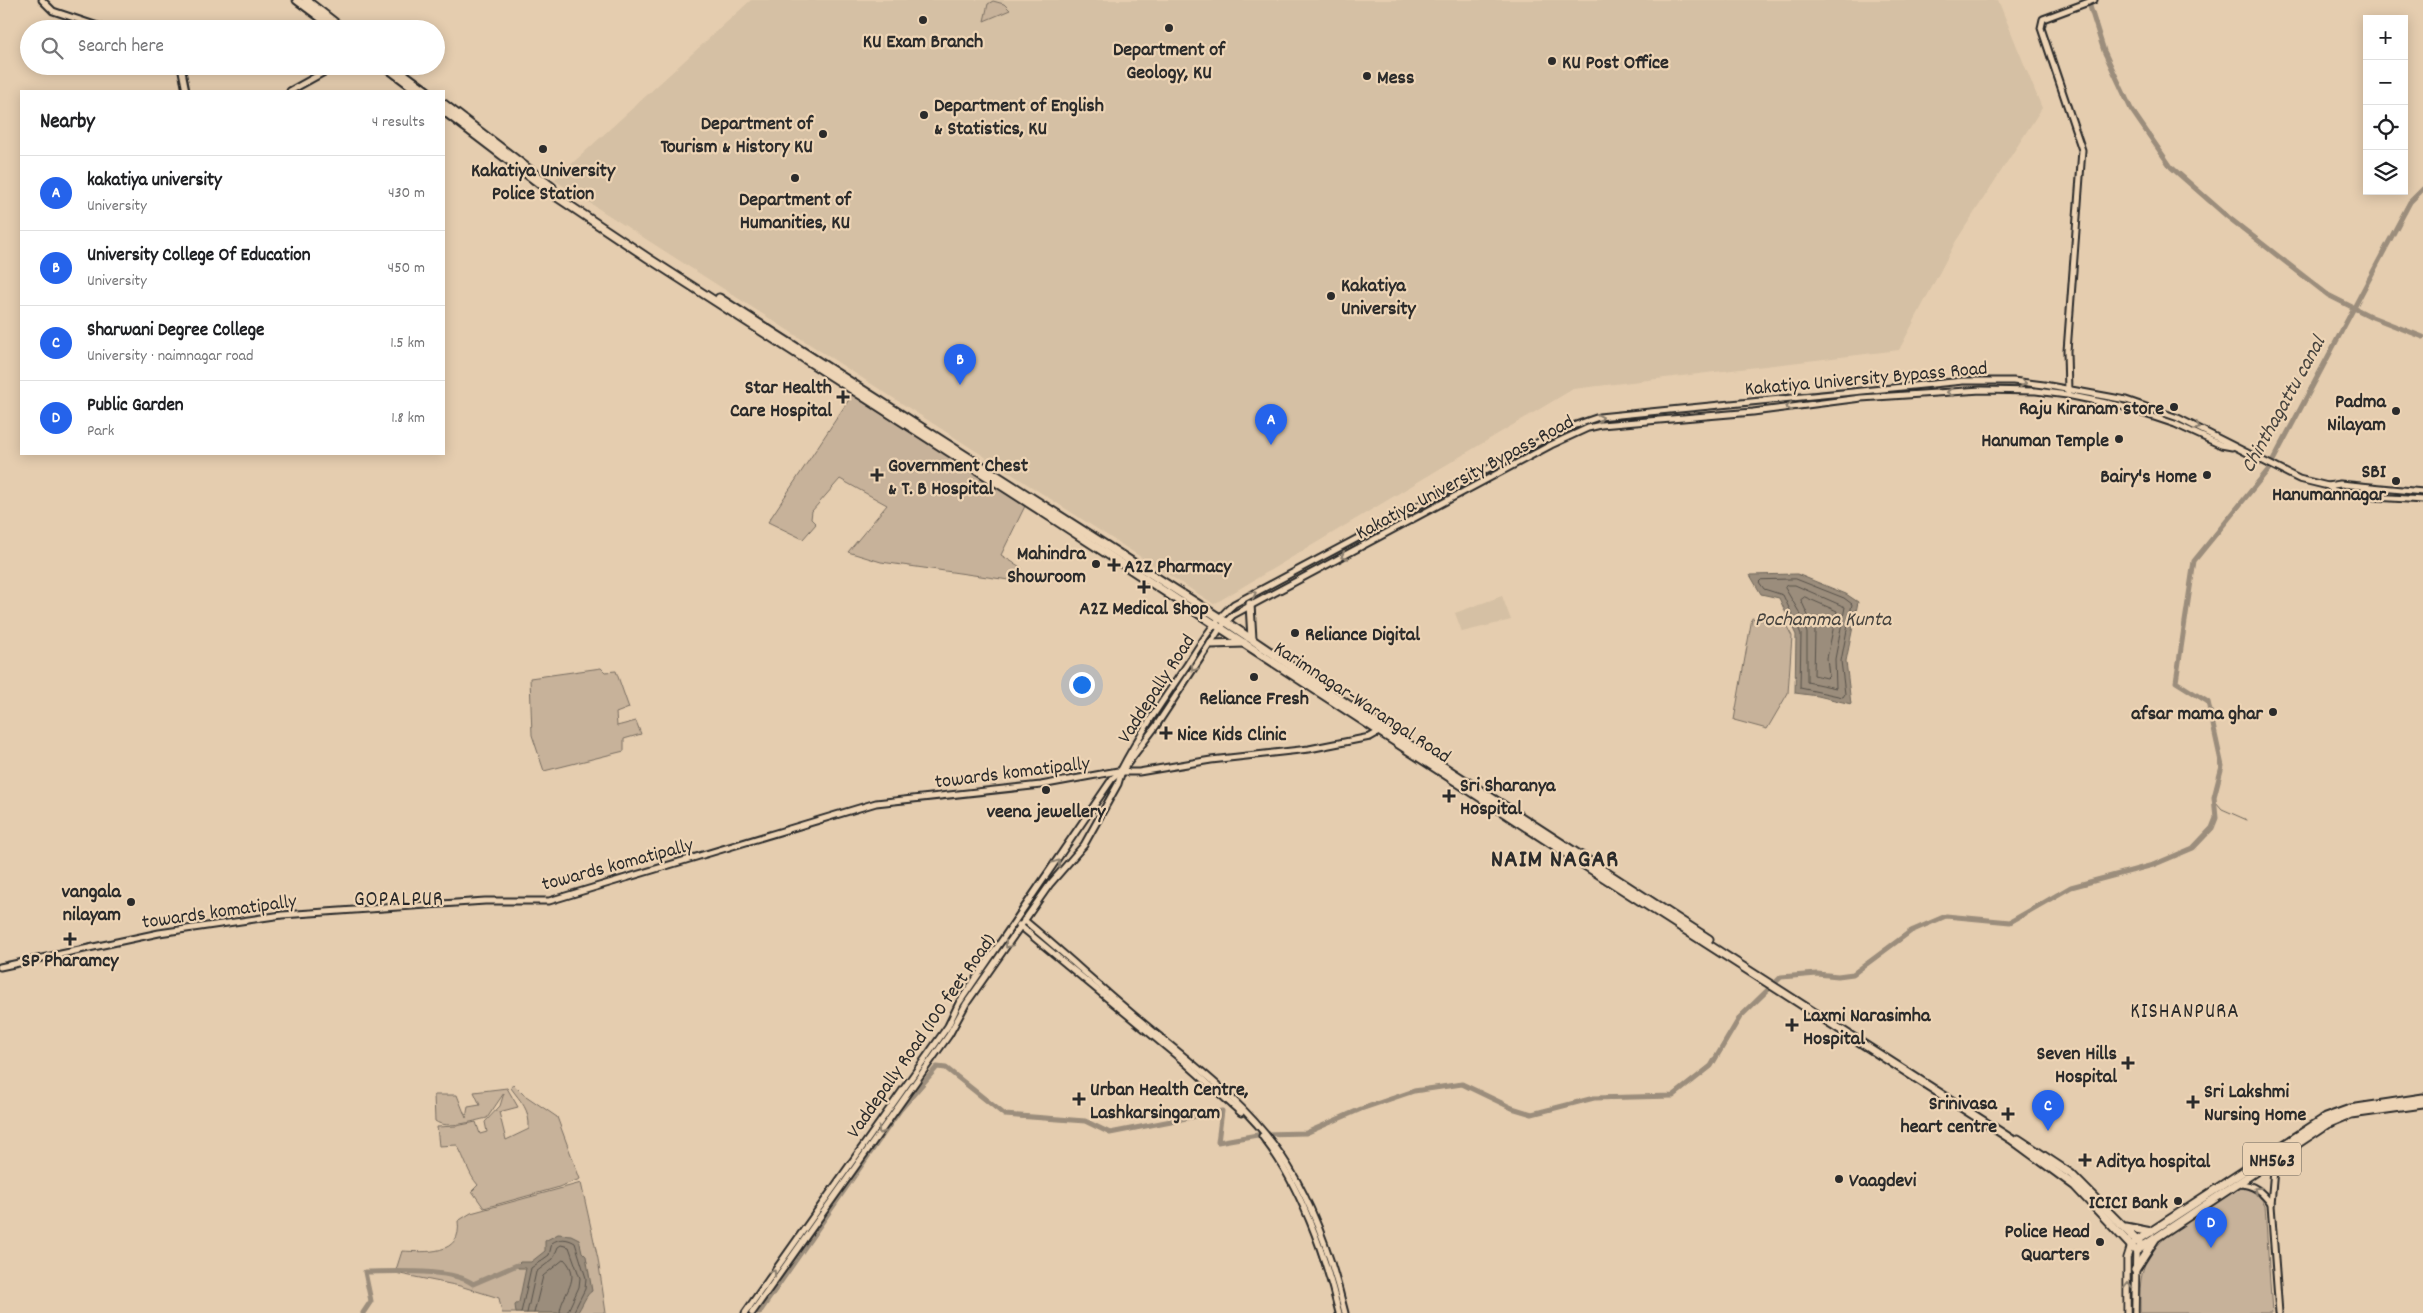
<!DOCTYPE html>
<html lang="en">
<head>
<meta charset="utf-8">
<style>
	:root { --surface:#fff; --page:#f6f6f6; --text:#202124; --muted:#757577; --line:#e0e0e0; --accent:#2563eb }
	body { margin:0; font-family:Dekko,sans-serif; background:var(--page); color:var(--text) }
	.controls { position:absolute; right:15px; top:15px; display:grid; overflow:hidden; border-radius:0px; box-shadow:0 2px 12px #0003 }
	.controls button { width:45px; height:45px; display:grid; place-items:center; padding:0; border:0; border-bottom:1px solid var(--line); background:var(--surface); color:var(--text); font:25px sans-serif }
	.you { position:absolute; left:1081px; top:684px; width:18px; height:18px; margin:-12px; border:4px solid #fff; border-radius:50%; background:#1a73e8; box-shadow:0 0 0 8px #1a73e833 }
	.badge { display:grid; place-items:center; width:32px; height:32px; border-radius:50%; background:var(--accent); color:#fff; font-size:16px; font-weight:700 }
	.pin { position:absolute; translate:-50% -41px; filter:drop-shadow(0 1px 2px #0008) }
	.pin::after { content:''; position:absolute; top:26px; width:18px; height:15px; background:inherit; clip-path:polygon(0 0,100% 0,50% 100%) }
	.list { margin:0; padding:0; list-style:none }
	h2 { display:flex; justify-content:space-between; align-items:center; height:65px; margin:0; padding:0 20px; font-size:21px }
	h2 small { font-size:16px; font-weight:400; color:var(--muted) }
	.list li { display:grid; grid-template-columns:32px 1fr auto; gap:15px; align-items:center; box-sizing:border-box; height:75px; padding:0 20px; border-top:1px solid var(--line) }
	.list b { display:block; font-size:19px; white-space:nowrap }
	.list p { margin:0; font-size:16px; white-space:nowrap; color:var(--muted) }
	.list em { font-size:16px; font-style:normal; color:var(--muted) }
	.icon { flex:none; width:28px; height:28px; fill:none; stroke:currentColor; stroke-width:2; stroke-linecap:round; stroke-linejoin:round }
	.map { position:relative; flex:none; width:2423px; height:1313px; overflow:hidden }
	.search { position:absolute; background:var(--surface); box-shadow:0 2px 12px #0003; left:20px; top:20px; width:425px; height:55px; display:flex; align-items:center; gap:12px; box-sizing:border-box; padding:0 18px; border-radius:28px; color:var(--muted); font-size:19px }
	.panel { position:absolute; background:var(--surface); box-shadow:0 2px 12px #0003; left:20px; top:90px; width:425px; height:365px; border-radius:0px }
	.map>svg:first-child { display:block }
	.built { fill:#d5c0a4 }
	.green { fill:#c7b29a; stroke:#796e62 }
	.water { fill:#9b8d7b; stroke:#6e665b }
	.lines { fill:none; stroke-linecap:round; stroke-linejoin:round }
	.shore { stroke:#58524b; stroke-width:1 }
	.stream { stroke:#6e665b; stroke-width:1 }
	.canal { stroke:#9b8d7b; stroke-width:5 }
	.secondary-casing { stroke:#2b2b2b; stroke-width:9 }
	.primary-casing { stroke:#2b2b2b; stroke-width:9 }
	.highway-casing { stroke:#2b2b2b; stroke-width:11 }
	.secondary { stroke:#edd4b5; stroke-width:5 }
	.primary { stroke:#edd4b5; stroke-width:5.5 }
	.highway { stroke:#edd4b5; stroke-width:7 }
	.oneway { stroke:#8c8070 }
	.poi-dot { fill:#2b2b2b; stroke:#edd4b5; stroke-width:2 }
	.labels { text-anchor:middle; stroke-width:4.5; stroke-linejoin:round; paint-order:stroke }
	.shield { fill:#edd4b5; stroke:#655e54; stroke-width:1 }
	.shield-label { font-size:19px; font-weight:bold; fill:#2b2b2b }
	.poi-label { font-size:20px; font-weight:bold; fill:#2b2b2b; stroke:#edd4b5; text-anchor:start }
	.street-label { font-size:20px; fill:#2b2b2b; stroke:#edd4b5 }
	.water-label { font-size:21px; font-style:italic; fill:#47443f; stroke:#edd4b5 }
	.neighbourhood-label { font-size:21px; letter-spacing:1px; fill:#2b2b2b; stroke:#edd4b5 }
	.district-label { font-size:25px; font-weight:bold; letter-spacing:1px; fill:#2b2b2b; stroke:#edd4b5 }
</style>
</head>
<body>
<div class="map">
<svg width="2423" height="1313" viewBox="0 0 2423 1313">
	<rect width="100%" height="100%" fill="#e5cdaf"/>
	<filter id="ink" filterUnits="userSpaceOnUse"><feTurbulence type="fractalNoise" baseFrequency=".02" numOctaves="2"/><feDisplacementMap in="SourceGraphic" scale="10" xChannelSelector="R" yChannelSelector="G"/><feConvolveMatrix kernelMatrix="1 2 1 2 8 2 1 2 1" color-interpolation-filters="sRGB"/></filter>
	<g filter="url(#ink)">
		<g class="built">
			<path d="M751 0H1998L2042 108 1956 241 1899 350 1573 389 1214 604 554 180Z"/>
			<path d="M1502 596 1511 620 1462 632 1455 613Z"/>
		</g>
		<g class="green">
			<path d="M993 1 1004 4 1010 10 984 21 988 4Z"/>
			<path d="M852 395 1025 506 1001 555 1022 568 1016 581 881 562 848 552 887 505 840 479 812 511 811 519 816 524 803 539 768 522Z"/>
			<path d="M1752 618 1786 625 1792 636 1788 693 1767 729 1734 720Z"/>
			<path d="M601 668 605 672 616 671 629 708 616 713 617 726 636 721 641 734 624 739V751L544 771 532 735 530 678Z"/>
			<path d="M513 1084 523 1094 557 1117 580 1179 556 1188 484 1208 472 1191 478 1185C468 1174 465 1158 457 1145L439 1146 437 1127 456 1126 476 1122 480 1134 487 1132 485 1122 500 1106 504 1093 487 1118C473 1121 447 1130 435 1121L434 1095H457L466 1118 468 1107 480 1105 474 1092 507 1088 518 1107 499 1112 506 1140 529 1129C530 1109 521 1102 511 1088Z"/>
			<path d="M581 1183 598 1259 606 1313H502L499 1298 460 1286 395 1273 402 1251C425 1252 463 1256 458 1221L471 1213Z"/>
			<path d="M2246 1188 2257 1193 2265 1206 2272 1313H2140C2140 1297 2139 1279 2145 1264 2159 1232 2208 1208 2236 1189Z"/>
		</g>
		<g class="water">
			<path d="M1797 574 1846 594 1858 602 1846 661 1851 704 1818 696 1795 693 1796 635 1779 598 1761 594 1750 575Z"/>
			<path d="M558 1234 571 1235 579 1239 582 1252 586 1256 592 1291C586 1294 582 1307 577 1313H516L515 1305 519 1302 526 1268H518L517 1265 520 1262H531L545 1251V1241Z"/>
		</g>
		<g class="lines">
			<g class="shore">
				<path d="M1796 579 1844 598 1852 604 1841 661 1845 694 1843 697 1800 688 1801 634 1783 595 1764 589 1759 582 1761 580Z"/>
				<path d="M1787 585H1795L1845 607 1835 659 1836 688 1807 682V633L1802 617 1785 588Z"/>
				<path d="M1805 597 1837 611 1827 658 1829 676 1827 678 1814 675 1815 631 1801 600Z"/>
				<path d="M521 1313 531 1268 549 1255 552 1243C559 1238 567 1238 575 1243L586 1278 585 1289 573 1313"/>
				<path d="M527 1313 536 1272 553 1259 558 1247 561 1245 569 1247 580 1278 579 1287 567 1313"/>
				<path d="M534 1313 543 1276 564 1259C584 1279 560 1295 560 1313"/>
			</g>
			<path class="stream" d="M2215 801 2222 809 2247 820"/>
			<g class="canal">
				<path d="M2088 0 2104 51 2131 109 2171 167 2228 217 2328 295 2372 317 2423 337"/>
				<path d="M363 1313 371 1301 365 1272C392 1272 452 1268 473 1284L517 1265"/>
				<path d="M759 1313 900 1110 937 1067 946 1068 1005 1115 1085 1121 1110 1133 1222 1111 1218 1142 1263 1134 1306 1133 1361 1109 1414 1091 1462 1084 1512 1108 1532 1114 1594 1098 1673 1096 1711 1066 1740 1017 1781 977 1817 974 1838 976 1853 974 1911 931 1946 916 2010 922 2071 887 2153 865 2193 848 2212 828 2216 818 2214 797 2222 766 2208 702 2176 682 2194 561 2268 470 2410 202 2423 189"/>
			</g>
			<defs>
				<g id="secondary">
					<path d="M42 0 53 11 107 29"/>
					<path d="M181 66 186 91"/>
					<path d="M290 91 335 66"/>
					<path d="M2068 392 2067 351 2082 150 2041 28 2043 19 2094 0"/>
					<path d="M2328 486 2340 484 2423 492"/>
					<path d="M1121 770C1140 733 1164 699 1187 665 1201 643 1214 621 1234 604L1508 458 1564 429 1599 417 1963 381H2013L2044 385 2126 400 2178 418 2299 479 2328 486 2334 491 2375 497 2423 500"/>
					<path d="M1122 771 1156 726 1221 627 1233 615 1551 445 1588 428 1601 425 1753 412 1861 398 1981 390 2036 391 2067 395 2121 406 2175 424 2221 445 2232 447"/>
					<path d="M1122 772H1139L1211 760 1309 749 1370 737 1377 733 1380 728"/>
					<path d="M1024 920C1064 953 1102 989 1142 1022 1191 1063 1245 1102 1281 1155 1313 1202 1332 1259 1345 1313"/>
					<path d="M1019 925 1182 1060 1241 1113"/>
					<path d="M0 967 159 933 282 915 485 901H549L876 803 1041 785 1118 771 1121 774V770"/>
					<path d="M1262 1136C1300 1184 1325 1254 1339 1313"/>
					<path d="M2275 1157 2271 1205 2279 1313"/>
					<path d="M2238 1184C2254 1184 2262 1192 2271 1204"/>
					<path d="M745 1313 948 1026 959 1003 1112 779 1119 773"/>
					<path d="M752 1313 949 1035 966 1004 1050 884 1084 845 1118 784 1121 774"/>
				</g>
				<g id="primary">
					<path d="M2127 1313V1258L2131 1245"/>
					<path d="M2135 1313 2136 1251"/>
				</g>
				<g id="highway">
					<path d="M297 0 336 29"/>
					<path d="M306 0 343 29"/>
					<path d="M385 66 418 91"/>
					<path d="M393 66 427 91"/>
					<path d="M444 104 552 187"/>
					<path d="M444 111 557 197 648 258 1055 520 1575 859 2011 1139 2075 1186 2136 1251 2327 1124 2351 1114 2423 1104"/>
					<path d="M719 298 1226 622 1353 708 1709 939"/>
					<path d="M1250 604 1252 639"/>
					<path d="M1211 644 1244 643"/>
					<path d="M2018 1139 2071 1174 2142 1246"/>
					<path d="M2126 1227 2151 1232"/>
					<path d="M2135 1242 2325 1118 2350 1109 2423 1098"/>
					<path d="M2135 1270 2155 1239"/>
				</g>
			</defs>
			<use href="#secondary" class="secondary-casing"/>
			<use href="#primary" class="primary-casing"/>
			<use href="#highway" class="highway-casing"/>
			<use href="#secondary" class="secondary"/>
			<use href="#primary" class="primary"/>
			<use href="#highway" class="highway"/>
		</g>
		<defs><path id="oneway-chevron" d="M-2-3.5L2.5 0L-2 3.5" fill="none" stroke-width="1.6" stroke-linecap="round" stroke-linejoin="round" transform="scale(1.25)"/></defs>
		<g class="oneway">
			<use href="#oneway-chevron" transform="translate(2023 383) rotate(6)"/>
			<use href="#oneway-chevron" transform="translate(1950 392) rotate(175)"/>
			<use href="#oneway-chevron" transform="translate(1789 407) rotate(172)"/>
			<use href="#oneway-chevron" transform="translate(1600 418) rotate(-11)"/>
			<use href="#oneway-chevron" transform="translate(2197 427) rotate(26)"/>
			<use href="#oneway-chevron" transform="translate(1344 556) rotate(152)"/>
			<use href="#oneway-chevron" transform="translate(1253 594) rotate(-28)"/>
			<use href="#oneway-chevron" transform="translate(1194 668) rotate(124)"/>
			<use href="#oneway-chevron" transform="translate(1057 863) rotate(-56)"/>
			<use href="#oneway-chevron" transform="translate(1008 945) rotate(125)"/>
			<use href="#oneway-chevron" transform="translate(881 1131) rotate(125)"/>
			<use href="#oneway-chevron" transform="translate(2257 1190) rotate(-147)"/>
			<use href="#oneway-chevron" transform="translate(773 1273) rotate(-55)"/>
			<use href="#oneway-chevron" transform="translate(2128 1285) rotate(-90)"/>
		</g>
	</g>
	<g class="poi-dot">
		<circle cx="923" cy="20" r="5"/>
		<circle cx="1169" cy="28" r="5"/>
		<circle cx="1552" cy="61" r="5"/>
		<circle cx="1367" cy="76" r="5"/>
		<circle cx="924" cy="115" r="5"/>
		<circle cx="823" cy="134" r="5"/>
		<circle cx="543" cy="149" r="5"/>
		<circle cx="795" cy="178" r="5"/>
		<circle cx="1331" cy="296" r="5"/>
		<path d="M840.5 389.5h5v5h5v5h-5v5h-5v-5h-5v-5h5z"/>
		<circle cx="2174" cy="407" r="5"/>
		<circle cx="2396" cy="411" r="5"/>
		<circle cx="2119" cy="439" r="5"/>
		<path d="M874.5 467.5h5v5h5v5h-5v5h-5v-5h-5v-5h5z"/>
		<circle cx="2207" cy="475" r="5"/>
		<circle cx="2396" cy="481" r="5"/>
		<circle cx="1096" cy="564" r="5"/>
		<path d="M1111.5 557.5h5v5h5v5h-5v5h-5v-5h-5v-5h5z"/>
		<path d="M1141.5 579.5h5v5h5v5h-5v5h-5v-5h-5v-5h5z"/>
		<circle cx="1295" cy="633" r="5"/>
		<circle cx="1254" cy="677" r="5"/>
		<circle cx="2273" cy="712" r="5"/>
		<path d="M1163.5 725.5h5v5h5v5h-5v5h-5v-5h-5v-5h5z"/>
		<circle cx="1046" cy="790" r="5"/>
		<path d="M1446.5 788.5h5v5h5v5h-5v5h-5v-5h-5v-5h5z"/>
		<circle cx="131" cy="902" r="5"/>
		<path d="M67.5 931.5h5v5h5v5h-5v5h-5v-5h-5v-5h5z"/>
		<path d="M1789.5 1017.5h5v5h5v5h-5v5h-5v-5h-5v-5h5z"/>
		<path d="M2125.5 1055.5h5v5h5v5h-5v5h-5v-5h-5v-5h5z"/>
		<path d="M1076.5 1091.5h5v5h5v5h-5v5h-5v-5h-5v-5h5z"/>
		<path d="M2190.5 1094.5h5v5h5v5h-5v5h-5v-5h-5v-5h5z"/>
		<path d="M2005.5 1106.5h5v5h5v5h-5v5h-5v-5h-5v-5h5z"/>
		<path d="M2082.5 1152.5h5v5h5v5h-5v5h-5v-5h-5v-5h5z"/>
		<circle cx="1839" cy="1179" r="5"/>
		<circle cx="2178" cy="1201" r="5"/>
		<circle cx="2100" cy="1242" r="5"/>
	</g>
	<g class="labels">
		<rect class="shield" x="2243" y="1142.5" width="58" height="33" rx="4"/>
		<g class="shield-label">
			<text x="2272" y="1166">NH563</text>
		</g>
		<g class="poi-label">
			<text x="923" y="47" text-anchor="middle">KU Exam Branch</text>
			<text x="1169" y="55" text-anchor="middle">Department of<tspan x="1169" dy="23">Geology, KU</tspan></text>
			<text x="1562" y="68">KU Post Office</text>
			<text x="1377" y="83">Mess</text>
			<text x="934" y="111">Department of English<tspan x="934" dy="23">&amp; Statistics, KU</tspan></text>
			<text x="813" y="129" text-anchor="end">Department of<tspan x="813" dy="23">Tourism &amp; History KU</tspan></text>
			<text x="543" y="176" text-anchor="middle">Kakatiya University<tspan x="543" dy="23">Police Station</tspan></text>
			<text x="795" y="205" text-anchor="middle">Department of<tspan x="795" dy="23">Humanities, KU</tspan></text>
			<text x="1341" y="291">Kakatiya<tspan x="1341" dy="23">University</tspan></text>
			<text x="832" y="393" text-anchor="end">Star Health<tspan x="832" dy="23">Care Hospital</tspan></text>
			<text x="2386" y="407" text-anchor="end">Padma<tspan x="2386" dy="23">Nilayam</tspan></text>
			<text x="2164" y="414" text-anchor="end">Raju Kiranam store</text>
			<text x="2109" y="446" text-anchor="end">Hanuman Temple</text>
			<text x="888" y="471">Government Chest<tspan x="888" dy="23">&amp; T. B Hospital</tspan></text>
			<text x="2386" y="477" text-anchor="end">SBI<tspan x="2386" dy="23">Hanumannagar</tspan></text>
			<text x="2197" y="482" text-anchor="end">Bairy's Home</text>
			<text x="1086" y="559" text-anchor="end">Mahindra<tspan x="1086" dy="23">Showroom</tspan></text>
			<text x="1124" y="572">A2Z Pharmacy</text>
			<text x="1144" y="614" text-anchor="middle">A2Z Medical Shop</text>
			<text x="1305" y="640">Reliance Digital</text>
			<text x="1254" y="704" text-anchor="middle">Reliance Fresh</text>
			<text x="2263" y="719" text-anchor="end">afsar mama ghar</text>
			<text x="1177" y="740">Nice Kids Clinic</text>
			<text x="1460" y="791">Sri Sharanya<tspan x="1460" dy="23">Hospital</tspan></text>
			<text x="1046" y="817" text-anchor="middle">veena jewellery</text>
			<text x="121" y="897" text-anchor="end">vangala<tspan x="121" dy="23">nilayam</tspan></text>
			<text x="70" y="966" text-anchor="middle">SP Pharamcy</text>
			<text x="1803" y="1021">Laxmi Narasimha<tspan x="1803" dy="23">Hospital</tspan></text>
			<text x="2117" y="1059" text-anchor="end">Seven Hills<tspan x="2117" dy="23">Hospital</tspan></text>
			<text x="1090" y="1095">Urban Health Centre,<tspan x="1090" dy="23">Lashkarsingaram</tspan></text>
			<text x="2204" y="1097">Sri Lakshmi<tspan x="2204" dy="23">Nursing Home</tspan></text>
			<text x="1997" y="1109" text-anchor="end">Srinivasa<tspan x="1997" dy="23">heart centre</tspan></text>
			<text x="2096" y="1167">Aditya hospital</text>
			<text x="1849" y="1186">Vaagdevi</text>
			<text x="2168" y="1208" text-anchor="end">ICICI Bank</text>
			<text x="2090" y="1237" text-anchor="end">Police Head<tspan x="2090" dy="23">Quarters</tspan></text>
		</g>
		<g class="street-label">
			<text transform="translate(1866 377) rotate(-5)" y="7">Kakatiya University Bypass Road</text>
			<text transform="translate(1464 476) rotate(-28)" y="7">Kakatiya University Bypass Road</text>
			<text transform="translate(1155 688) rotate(-57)" y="7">Vaddepally Road</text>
			<text transform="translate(1363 701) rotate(33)" y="7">Karimnagar-Warangal Road</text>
			<text transform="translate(1012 771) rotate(-7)" y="7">towards komatipally</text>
			<text transform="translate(617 863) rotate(-15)" y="7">towards komatipally</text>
			<text transform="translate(219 910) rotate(-8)" y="7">towards komatipally</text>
			<text transform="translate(920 1035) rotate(-55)" y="7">Vaddepally Road (100 feet Road)</text>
		</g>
		<g class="water-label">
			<text transform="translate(2282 404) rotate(-61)" y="7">Chinthagattu canal</text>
			<text x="1823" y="625">Pochamma Kunta</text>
		</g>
		<g class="neighbourhood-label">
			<text x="399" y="905">GOPALPUR</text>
			<text x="2185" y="1017">KISHANPURA</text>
		</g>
		<g class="district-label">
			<text x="1555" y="866">NAIM NAGAR</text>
		</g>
	</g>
</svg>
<div class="controls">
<button>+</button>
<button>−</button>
<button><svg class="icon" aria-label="locate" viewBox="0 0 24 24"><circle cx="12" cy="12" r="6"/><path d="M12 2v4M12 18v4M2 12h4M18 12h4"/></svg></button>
<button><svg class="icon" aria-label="layers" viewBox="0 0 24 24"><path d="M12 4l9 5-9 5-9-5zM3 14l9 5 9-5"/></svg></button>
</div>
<div class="you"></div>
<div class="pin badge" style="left:1271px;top:445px">A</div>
<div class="pin badge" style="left:960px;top:385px">B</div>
<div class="pin badge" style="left:2048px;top:1131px">C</div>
<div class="pin badge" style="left:2211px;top:1248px">D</div>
<div class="search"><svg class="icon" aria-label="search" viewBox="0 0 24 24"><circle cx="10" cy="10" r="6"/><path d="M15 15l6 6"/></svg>Search here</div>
<section class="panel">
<h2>Nearby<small>4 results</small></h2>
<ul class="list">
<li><span class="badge">A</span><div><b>kakatiya university</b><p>University</p></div><em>430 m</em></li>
<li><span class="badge">B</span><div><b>University College Of Education</b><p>University</p></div><em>450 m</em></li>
<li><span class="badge">C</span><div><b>Sharwani Degree College</b><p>University · naimnagar road</p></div><em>1.5 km</em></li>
<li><span class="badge">D</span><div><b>Public Garden</b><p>Park</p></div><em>1.8 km</em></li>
</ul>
</section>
</div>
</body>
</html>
